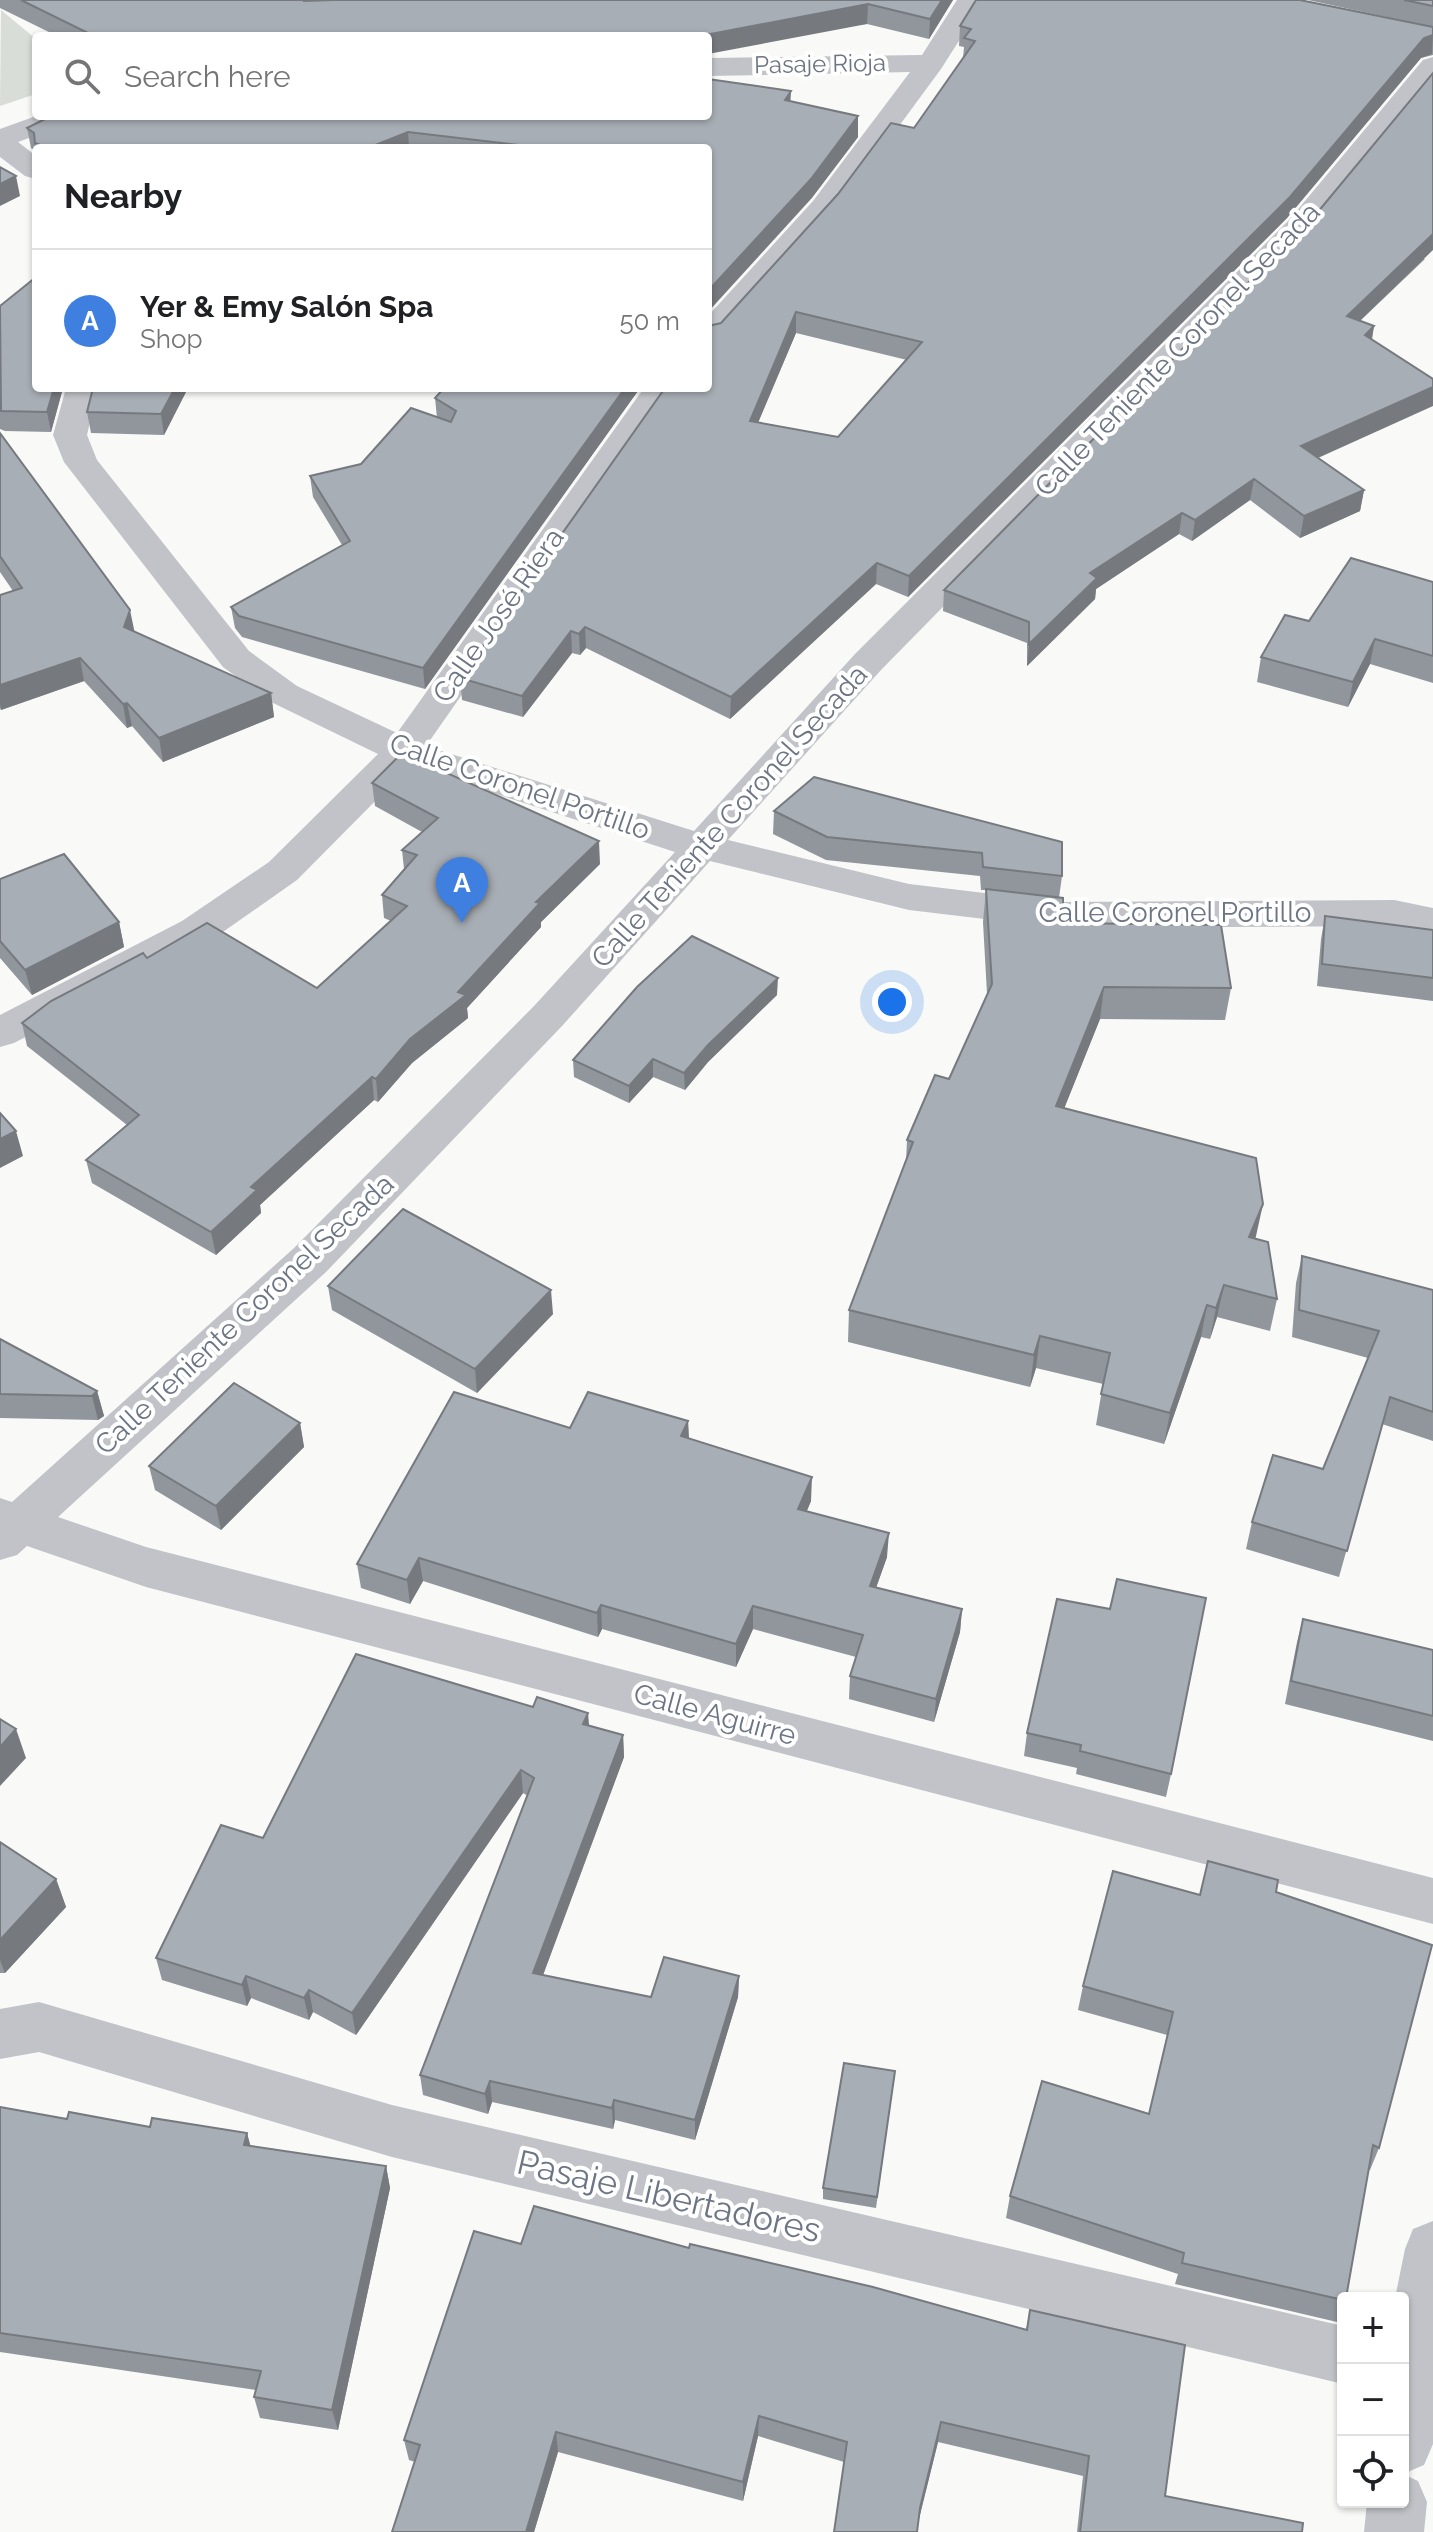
<!DOCTYPE html>
<html lang="en">
<head>
<meta charset="utf-8">
<style>
	:root { --surface:#fff; --page:#f6f6f6; --text:#202124; --muted:#757577; --line:#e0e0e0; --accent:#cf7840 }
	body { margin:0; font-family:Raleway,sans-serif; background:var(--page); color:var(--text) }
	.controls { position:absolute; right:24px; bottom:24px; display:grid; overflow:hidden; border-radius:8px; box-shadow:0 2px 6px #0004 }
	.controls button { width:72px; height:72px; display:grid; place-items:center; padding:0; border:0; border-bottom:2px solid var(--line); background:var(--surface); color:var(--text); font:40px sans-serif }
	.you { position:absolute; left:892px; top:1002px; width:28px; height:28px; margin:-20px; border:6px solid #fff; border-radius:50%; background:#1a73e8; box-shadow:0 0 0 12px #1a73e833 }
	.badge { display:grid; place-items:center; width:52px; height:52px; border-radius:50%; background:var(--accent); color:#fff; font-size:26px; font-weight:700 }
	.pin { position:absolute; translate:-50% -66px; filter:drop-shadow(0 2px 4px #0008) }
	.pin::after { content:''; position:absolute; top:42px; width:28px; height:24px; background:inherit; clip-path:polygon(0 0,100% 0,50% 100%) }
	.list { margin:0; padding:0; list-style:none }
	h2 { display:flex; justify-content:space-between; align-items:center; height:104px; margin:0; padding:0 32px; font-size:34px }
	h2 small { font-size:26px; font-weight:400; color:var(--muted) }
	.list li { display:grid; grid-template-columns:52px 1fr auto; gap:24px; align-items:center; box-sizing:border-box; height:144px; padding:0 32px; border-top:2px solid var(--line) }
	.list b { display:block; font-size:30px; white-space:nowrap }
	.list p { margin:0; font-size:26px; white-space:nowrap; color:var(--muted) }
	.list em { font-size:26px; font-style:normal; color:var(--muted) }
	.icon { flex:none; width:44px; height:44px; fill:none; stroke:currentColor; stroke-width:2; stroke-linecap:round; stroke-linejoin:round }
	.map { position:relative; flex:none; width:1433px; height:2532px; overflow:hidden }
	.search { position:absolute; background:var(--surface); box-shadow:0 2px 6px #0004; left:32px; top:32px; width:680px; height:88px; display:flex; align-items:center; gap:20px; box-sizing:border-box; padding:0 28px; border-radius:8px; color:var(--muted); font-size:30px }
	.panel { position:absolute; background:var(--surface); box-shadow:0 2px 6px #0004; left:32px; top:144px; width:680px; height:248px; border-radius:8px }
	.map>svg:first-child { display:block }
	.green { fill:#d8ddd7 }
	.lines { fill:none; stroke-linecap:round; stroke-linejoin:round }
	.minor { fill:#c1c3c8; fill-rule:evenodd }
	.wall { fill:#90969c; fill-rule:evenodd }
	.shaded-wall { fill:#767a7f }
	.building { fill:#a8aeb5; stroke:#767a7f; stroke-width:2; fill-rule:evenodd }
	.labels { text-anchor:middle; stroke-width:8; stroke-linejoin:round; paint-order:stroke }
	.far-street-label { font-size:24px; fill:#6c7584; stroke:#fff }
	.street-label { font-size:28px; fill:#6c7584; stroke:#fff }
	.near-street-label { font-size:34px; fill:#6c7584; stroke:#fff }
</style>
</head>
<body>
<div class="map">
<svg width="1433" height="2532" viewBox="0 0 1433 2532">
	<rect width="100%" height="100%" fill="#f9f9f7"/>
	<path class="green" d="M1 10 36 39V94L0 106Z"/>
	<g class="lines">
		<g class="minor">
			<path d="M957 0H985L941 69 835 213 719 342 708 345V316L813 201 910 72 708 76V58L922 55Z"/>
			<path d="M1433 57V84L1311 232 881 670 728 840 909 884 1060 902 1394 900 1433 908V934L1394 926 1060 928 909 910 710 861 562 1026 326 1272 58 1517 146 1547 1433 1878V1924L146 1587 27 1546 17 1555 0 1560V1498L12 1502 294 1248 534 1006 675 852 410 766 297 880 210 941 14 1043 0 1047V1015L182 921 269 862 378 754 271 702 223 667 64 462 53 435 66 388H98L87 435 97 460 249 651 297 686 397 733 644 388H676L426 746 694 831 855 654 1289 220 1423 60Z"/>
			<path d="M36 116H78L73 122 18 142 36 156V179L25 176 0 157V129Z"/>
			<path d="M39 2002 392 2105 1343 2326V2384L392 2157 39 2052 0 2059V2009Z"/>
			<path d="M1433 2221V2444L1424 2465 1403 2474V2298H1395L1405 2249 1413 2229Z"/>
			<path d="M1403 2474 1418 2481 1427 2502 1424 2532H1364L1367 2502H1403Z"/>
		</g>
	</g>
	<g class="wall">
		<path d="M0 0H953L929 39 867 24 708 36H57L0 8Z"/>
		<path d="M1308 0H1433V27Z"/>
		<path d="M960 26 1433 27V55L1421 58 1287 218 908 597 876 584 730 719 586 648 580 655 572 653 523 717 462 700 460 678 721 323 914 128 963 58 964 47 959 46ZM796 333 907 360 838 437 758 422Z"/>
		<path d="M790 102 858 137 811 199 708 148H36V152L31 148 27 128Z"/>
		<path d="M1317 213 1425 259 1360 321 1374 326 1372 340 1318 458 1364 490 1360 511 1300 538 1250 500 1192 541 1179 534 1096 589 1095 599 1027 666V643L943 611 944 590Z"/>
		<path d="M0 306 63 388 51 432 5 431 0 429Z"/>
		<path d="M188 388 164 435 91 433 87 412Z"/>
		<path d="M444 388H640L425 689 242 637 235 628 231 607 342 545 313 497 310 476 361 464 437 418 435 398Z"/>
		<path d="M0 433 134 632 271 693 274 717 163 762 132 726 127 728 84 681 1 710 0 708V595L13 591 0 572Z"/>
		<path d="M1433 582V683L1370 664 1348 707 1257 682 1261 657 1309 621Z"/>
		<path d="M814 777 1062 876 1059 898 1063 923 1231 988 1225 1020 1100 1019 1064 1108 1256 1236 1255 1239 1277 1299 1270 1331 1217 1317 1210 1339 1201 1337 1164 1444 1096 1425 1103 1384 1036 1368 1030 1387 848 1342 849 1310 906 1162 907 1140 949 1079 987 994 983 922 986 890H981L980 876 826 860 773 834 774 811Z"/>
		<path d="M372 783 600 864 541 922V927L467 1008 468 1018 412 1063 378 1102 374 1100 260 1205 261 1213 216 1255 92 1183 86 1160 127 1125 27 1046 22 1023 147 958 317 988 391 921 384 918 382 895 404 869 402 850 422 832 375 806Z"/>
		<path d="M0 879 119 922 124 947 32 995 0 958Z"/>
		<path d="M1325 916 1433 930V1001L1317 986 1321 939Z"/>
		<path d="M777 995 708 1062 685 1090 653 1077 629 1103 574 1077 573 1060Z"/>
		<path d="M1302 1256 1433 1290V1441L1382 1424 1339 1577 1246 1549 1252 1522 1323 1469 1368 1358 1292 1337 1296 1283Z"/>
		<path d="M328 1286 553 1314 477 1393 332 1310Z"/>
		<path d="M0 1339 97 1391 104 1416 98 1420 0 1418Z"/>
		<path d="M688 1421 689 1438 811 1501 807 1511 887 1557 876 1588 962 1609 960 1632 934 1722 849 1699 850 1676 856 1657 753 1629 736 1667 602 1629 598 1637 423 1581 410 1604 361 1588 357 1564 570 1428Z"/>
		<path d="M300 1423 304 1447 221 1530 155 1490 149 1466Z"/>
		<path d="M1057 1599 1171 1774 1166 1797 1076 1774 1077 1768 1024 1756 1027 1733Z"/>
		<path d="M1303 1619 1433 1650V1741L1285 1704 1297 1642Z"/>
		<path d="M589 1725 623 1735 624 1757 543 1975 651 1997 739 1976 738 1997 695 2140 615 2120 613 2129 492 2102 488 2114 423 2095 420 2075 528 1796 523 1793 356 2035 313 2012 309 2020 251 1998 247 2006 162 1980 156 1958 263 1838Z"/>
		<path d="M0 1842 56 1879 66 1907 5 1973H0Z"/>
		<path d="M1276 1892 1379 2148 1370 2170H1368L1343 2298V2308L1337 2322 1175 2284 1178 2274 1006 2218 1010 2196 1149 2114 1167 2035 1078 2010 1083 1986 1199 1895Z"/>
		<path d="M895 2071 876 2208 823 2199V2188Z"/>
		<path d="M0 2107 67 2119 150 2127 247 2133 250 2146 386 2166 390 2188 338 2430 260 2418 254 2397 256 2390 0 2352Z"/>
		<path d="M521 2244 689 2248 1026 2330 1030 2310 1165 2496 1302 2532H1077L1083 2476 938 2442 918 2522 844 2462 758 2436 743 2501 558 2452 534 2532H392L415 2462 409 2460 404 2440Z"/>
	</g>
	<g class="shaded-wall">
		<path d="M942 0H953L929 39 930 19Z"/>
		<path d="M868 4 867 24 708 54V36H700Z"/>
		<path d="M1433 35 1432 54 1421 58 1287 218 908 597 909 576 1424 38Z"/>
		<path d="M791 91 790 111 785 100Z"/>
		<path d="M858 116V137L811 199 708 312V291Z"/>
		<path d="M408 132 409 148H368Z"/>
		<path d="M16 176 20 196 0 206V184Z"/>
		<path d="M1433 234V250L1343 337 1347 316Z"/>
		<path d="M796 312V333L750 442V421Z"/>
		<path d="M1374 326 1370 347 1365 335Z"/>
		<path d="M1433 387V406L1298 467 1301 446Z"/>
		<path d="M54 388H63L51 432 47 412Z"/>
		<path d="M175 388H188L164 435 161 414Z"/>
		<path d="M625 388H640L425 689 423 668Z"/>
		<path d="M1254 479 1250 500 1192 541 1195 520Z"/>
		<path d="M1364 490 1360 511 1300 538 1304 516Z"/>
		<path d="M1182 513 1179 534 1096 589 1095 599 1027 666 1029 644 1090 573Z"/>
		<path d="M877 563 876 584 730 719 731 697Z"/>
		<path d="M130 610 135 634 124 627Z"/>
		<path d="M585 627 586 648 580 655 579 634Z"/>
		<path d="M571 631 572 653 523 717 522 696Z"/>
		<path d="M1375 639 1370 664 1348 707 1353 682Z"/>
		<path d="M80 658 84 681 1 710 0 704V685Z"/>
		<path d="M271 693 274 717 163 762 159 738Z"/>
		<path d="M127 703 132 726 127 728 123 704Z"/>
		<path d="M599 841 600 864 541 922V927L467 1008 468 1018 412 1063 378 1102 376 1079 410 1039 536 902Z"/>
		<path d="M119 922 124 947 32 995 25 970Z"/>
		<path d="M778 978 777 995 708 1062 685 1090 684 1073 708 1045Z"/>
		<path d="M1104 987 1100 1019 1052 1139 1056 1106Z"/>
		<path d="M653 1059V1077L629 1103V1086Z"/>
		<path d="M372 1077 374 1100 260 1205 261 1213 216 1255 211 1232 251 1187Z"/>
		<path d="M16 1131 23 1156 0 1168V1139Z"/>
		<path d="M1263 1204 1256 1236 1242 1269 1249 1237Z"/>
		<path d="M1224 1285 1217 1317 1210 1339 1216 1308Z"/>
		<path d="M551 1290 553 1314 477 1393 475 1369Z"/>
		<path d="M1207 1305 1201 1337 1164 1444 1170 1413Z"/>
		<path d="M1040 1336 1036 1368 1030 1387 1034 1355Z"/>
		<path d="M97 1391 104 1416 98 1420 92 1396Z"/>
		<path d="M688 1421 689 1445 681 1436Z"/>
		<path d="M300 1423 304 1447 221 1530 216 1506Z"/>
		<path d="M812 1477 811 1501 797 1532 798 1509Z"/>
		<path d="M889 1533 887 1557 868 1610 870 1586Z"/>
		<path d="M419 1558 423 1581 410 1604 407 1580Z"/>
		<path d="M601 1605 602 1629 598 1637 597 1613Z"/>
		<path d="M753 1606V1629L736 1667V1644Z"/>
		<path d="M962 1609 960 1632 934 1722 936 1699Z"/>
		<path d="M588 1713 590 1736 583 1724Z"/>
		<path d="M16 1729 26 1758 0 1786V1747Z"/>
		<path d="M623 1735 624 1757 536 1994 533 1973Z"/>
		<path d="M521 1770 523 1793 356 2035 352 2013Z"/>
		<path d="M56 1879 66 1907 5 1973 0 1960V1940Z"/>
		<path d="M246 1976 251 1998 247 2006 242 1985Z"/>
		<path d="M739 1976 738 1997 695 2140V2120Z"/>
		<path d="M309 1990 313 2012 309 2020 304 1998Z"/>
		<path d="M490 2081 492 2102 488 2114 485 2094Z"/>
		<path d="M614 2100 615 2120 613 2129 612 2108Z"/>
		<path d="M247 2133 253 2155 244 2145Z"/>
		<path d="M386 2166 390 2188 338 2430 332 2410Z"/>
		<path d="M759 2416 758 2436 743 2501V2482Z"/>
		<path d="M941 2422 938 2442 917 2527 920 2508Z"/>
		<path d="M556 2432 558 2452 534 2532H526Z"/>
	</g>
	<g class="building">
		<path d="M21 0H307L303 1 333 0H942L930 19 868 4 700 36H94Z"/>
		<path d="M976 0H1300L1433 27V35L1424 38 1290 197 909 576 877 563 731 697 585 627 579 634 571 631 522 696 460 678 665 388H708V326L721 323 838 194 891 123 914 128 975 41 964 38 971 29 960 26ZM796 312 922 342 838 437 750 421Z"/>
		<path d="M1404 0H1433V6Z"/>
		<path d="M1433 73V234L1347 316 1374 326 1365 335 1433 379V387L1301 446 1364 490 1304 516 1254 479 1195 520 1182 513 1090 573 1097 578 1029 644V622L944 590 1317 213Z"/>
		<path d="M708 79 791 91 785 100 858 116 811 179 708 291V148H525L527 146 408 132 368 148H213L216 146 209 148H48L35 143 34 133 27 128 51 116H708Z"/>
		<path d="M0 167 16 176 0 184Z"/>
		<path d="M36 277V388H54L47 412 1 411 0 306Z"/>
		<path d="M93 388H175L161 414 87 412Z"/>
		<path d="M444 388H625L423 668 239 616 231 607 350 541 310 476 361 464 411 408 451 422 456 411 435 398Z"/>
		<path d="M0 433 130 610 124 627 271 693 159 738 127 703 123 704 80 658 0 685V595L22 588 0 556Z"/>
		<path d="M1351 558 1433 582V656L1375 639 1353 682 1261 657 1285 615 1309 621Z"/>
		<path d="M402 753 599 841 536 902 540 903 458 992 466 995 410 1039 376 1079 372 1077 251 1187 257 1190 211 1232 86 1160 139 1115 22 1023 51 1001 143 953 147 958 207 923 317 988 407 906 382 895 417 855 402 850 438 818 372 783Z"/>
		<path d="M814 777 1062 842V876L983 867 982 853 827 837 774 811Z"/>
		<path d="M64 854 119 922 25 970 0 941V879Z"/>
		<path d="M986 889 1063 898V923L1221 925 1231 988 1104 987 1056 1106 1256 1158 1263 1204 1249 1237 1268 1242 1277 1299 1224 1285 1216 1308 1207 1305 1170 1413 1101 1394 1110 1353 1040 1336 1034 1355 849 1310 913 1142 907 1140 935 1075 949 1079 992 984Z"/>
		<path d="M1325 916 1433 930V978L1322 964Z"/>
		<path d="M692 936 778 978 708 1045 684 1073 653 1059 629 1086 573 1060 637 987Z"/>
		<path d="M0 1113 16 1131 0 1139Z"/>
		<path d="M403 1209 551 1290 475 1369 328 1286Z"/>
		<path d="M1302 1256 1433 1290V1412L1390 1397 1347 1551 1252 1522 1273 1455 1323 1469 1379 1331 1299 1310Z"/>
		<path d="M0 1339 97 1391 92 1396 0 1394Z"/>
		<path d="M234 1383 300 1423 216 1506 149 1466Z"/>
		<path d="M454 1392 570 1428 588 1392 688 1421 681 1436 812 1477 798 1509 889 1533 870 1586 962 1609 936 1699 850 1676 863 1635 753 1606 736 1644 601 1605 597 1613 419 1558 407 1580 357 1564Z"/>
		<path d="M1117 1579 1206 1598 1171 1774 1080 1751 1081 1745 1027 1733 1057 1599 1110 1609Z"/>
		<path d="M1303 1619 1433 1650V1716L1291 1681Z"/>
		<path d="M356 1654 533 1707 537 1697 588 1713 583 1724 623 1735 533 1973 651 1997 664 1957 739 1976 695 2120 614 2100 612 2108 490 2081 485 2094 420 2075 534 1778 521 1770 352 2013 309 1990 304 1998 246 1976 242 1985 156 1958 221 1825 263 1838Z"/>
		<path d="M0 1719 16 1729 0 1747Z"/>
		<path d="M0 1842 56 1879 0 1940Z"/>
		<path d="M1208 1861 1278 1880 1276 1892 1432 1945 1379 2148 1373 2145 1346 2298H1343V2300L1182 2263 1184 2253 1010 2196 1042 2081 1149 2114 1173 2012 1083 1986 1113 1871 1200 1895Z"/>
		<path d="M844 2063 895 2071 877 2197 823 2188Z"/>
		<path d="M0 2107 67 2119 69 2112 150 2127 152 2118 247 2133 244 2145 386 2166 332 2410 254 2397 261 2371 0 2333Z"/>
		<path d="M534 2206 689 2248 690 2244 873 2287 1027 2330 1030 2310 1185 2345 1165 2496 1303 2523 1302 2532H1080L1089 2456 941 2422 920 2508 917 2532H834L847 2442 759 2416 743 2482 556 2432 526 2532H392L420 2445 404 2440 474 2231 521 2244Z"/>
	</g>
	<g class="labels">
		<g class="far-street-label">
			<text transform="translate(820 64) rotate(-1)" y="8">Pasaje Rioja</text>
		</g>
		<g class="street-label">
			<text transform="translate(1177 349) rotate(-46)" y="10">Calle Teniente Coronel Secada</text>
			<text transform="translate(498 615) rotate(-55)" y="10">Calle José Riera</text>
			<text transform="translate(520 786) rotate(19)" y="10">Calle Coronel Portillo</text>
			<text transform="translate(729 816) rotate(-48)" y="10">Calle Teniente Coronel Secada</text>
			<text x="1175" y="922">Calle Coronel Portillo</text>
			<text transform="translate(244 1314) rotate(-43)" y="10">Calle Teniente Coronel Secada</text>
			<text transform="translate(715 1714) rotate(15)" y="10">Calle Aguirre</text>
		</g>
		<g class="near-street-label">
			<text transform="translate(669 2196) rotate(13)" y="12">Pasaje Libertadores</text>
		</g>
	</g>
</svg>
<div class="controls">
<button>+</button>
<button>−</button>
<button><svg class="icon" aria-label="locate" viewBox="0 0 24 24"><circle cx="12" cy="12" r="6"/><path d="M12 2v4M12 18v4M2 12h4M18 12h4"/></svg></button>
</div>
<div class="you"></div>
<div class="pin badge" style="left:462px;top:923px;background:#3f7fe0">A</div>
<div class="search"><svg class="icon" aria-label="search" viewBox="0 0 24 24"><circle cx="10" cy="10" r="6"/><path d="M15 15l6 6"/></svg>Search here</div>
<section class="panel">
<h2>Nearby<small></small></h2>
<ul class="list">
<li><span class="badge" style="background:#3f7fe0">A</span><div><b>Yer &amp; Emy Salón Spa</b><p>Shop</p></div><em>50 m</em></li>
</ul>
</section>
</div>
</body>
</html>
